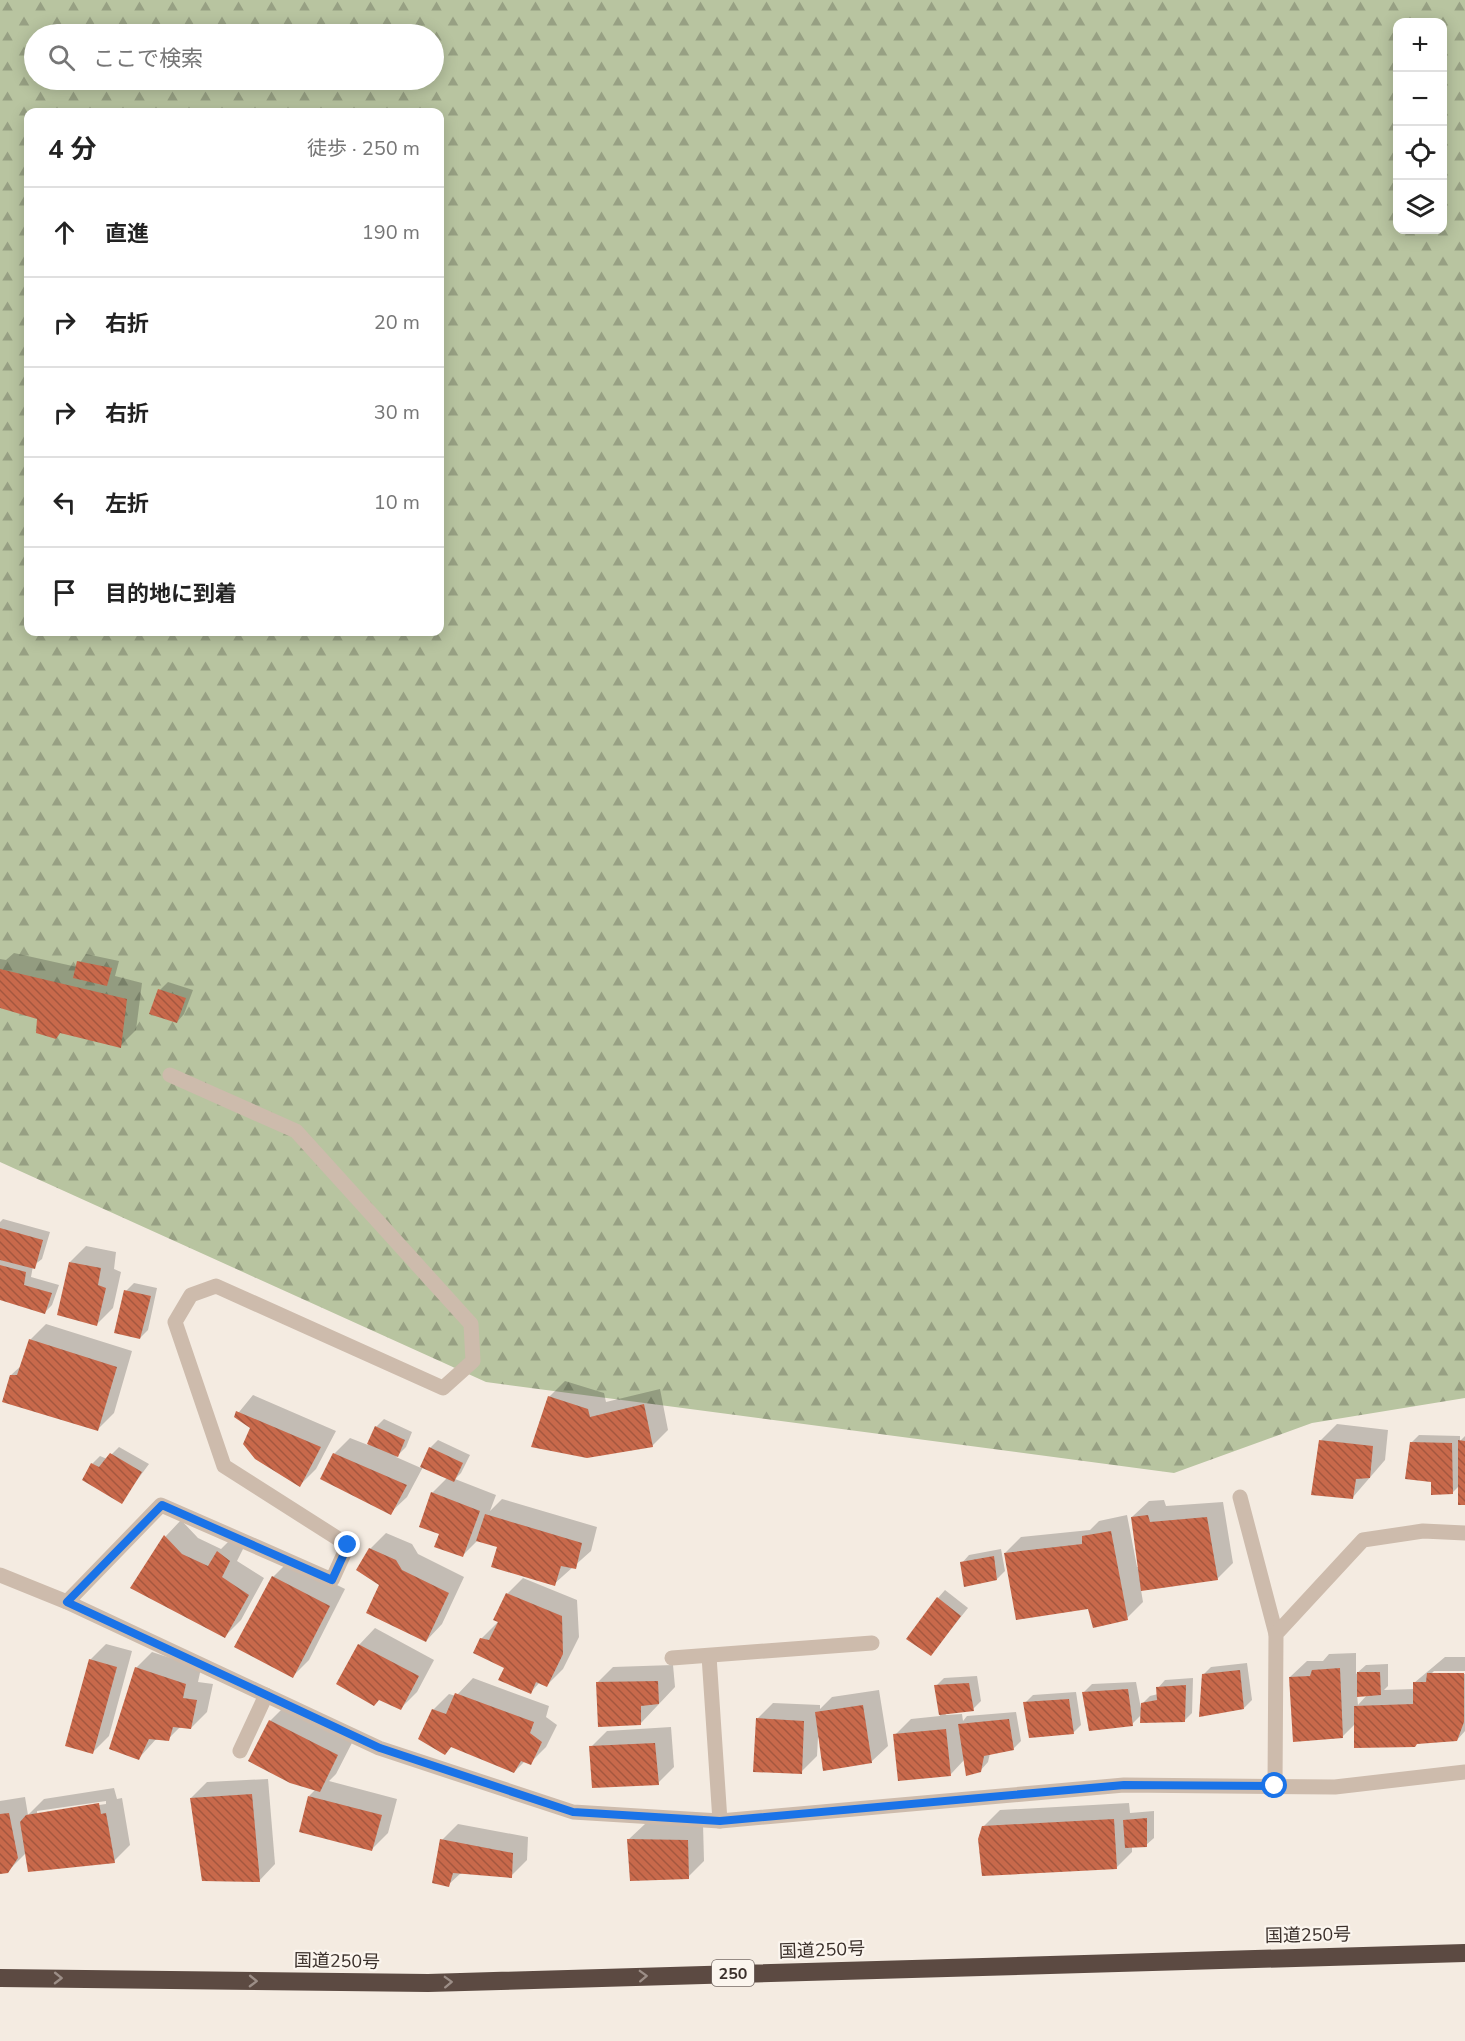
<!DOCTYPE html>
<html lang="ja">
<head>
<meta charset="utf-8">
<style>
	:root { --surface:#fff; --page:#f2f2f2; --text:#222; --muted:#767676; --line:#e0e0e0 }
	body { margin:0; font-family:"Nunito Sans","Noto Sans JP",sans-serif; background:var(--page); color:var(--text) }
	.controls { position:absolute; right:18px; top:18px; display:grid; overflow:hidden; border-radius:12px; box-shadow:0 3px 15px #0003 }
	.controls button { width:54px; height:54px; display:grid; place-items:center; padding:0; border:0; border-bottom:2px solid var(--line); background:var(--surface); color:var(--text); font:30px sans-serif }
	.stop { position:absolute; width:18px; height:18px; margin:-14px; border:4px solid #1a73e8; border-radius:50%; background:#fff }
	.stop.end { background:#1a73e8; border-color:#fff; box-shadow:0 2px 6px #0008 }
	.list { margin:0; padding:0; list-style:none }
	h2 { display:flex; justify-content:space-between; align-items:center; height:78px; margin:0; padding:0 24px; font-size:26px }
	h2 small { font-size:20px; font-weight:400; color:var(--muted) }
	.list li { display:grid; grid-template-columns:39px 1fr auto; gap:18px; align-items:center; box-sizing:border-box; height:90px; padding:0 24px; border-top:2px solid var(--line) }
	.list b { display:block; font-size:22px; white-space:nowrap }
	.list em { font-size:20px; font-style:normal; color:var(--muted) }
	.icon { flex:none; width:33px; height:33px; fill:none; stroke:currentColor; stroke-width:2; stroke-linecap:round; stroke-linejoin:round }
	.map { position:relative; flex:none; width:1465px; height:2041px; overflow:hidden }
	.search { position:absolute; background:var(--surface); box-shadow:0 3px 15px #0003; left:24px; top:24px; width:420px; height:66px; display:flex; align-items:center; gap:15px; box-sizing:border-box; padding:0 21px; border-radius:33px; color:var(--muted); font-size:22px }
	.panel { position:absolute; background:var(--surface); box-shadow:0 3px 15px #0003; left:24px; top:108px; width:420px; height:528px; border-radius:12px }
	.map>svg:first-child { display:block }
	.forest { fill:url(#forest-firs); fill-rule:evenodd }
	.shadow { fill:#0003; fill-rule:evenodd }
	.building { fill:url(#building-back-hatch) }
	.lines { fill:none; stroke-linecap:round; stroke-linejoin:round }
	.street { stroke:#cdbbac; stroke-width:15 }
	.highway { stroke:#5c4a42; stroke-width:18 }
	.oneway { stroke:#9c8e87 }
	.route { stroke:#1a73e8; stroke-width:8 }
	.labels { text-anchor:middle; stroke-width:4.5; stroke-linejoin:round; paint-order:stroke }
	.shield { fill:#fbf5ee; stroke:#756b66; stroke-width:1.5 }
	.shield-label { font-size:16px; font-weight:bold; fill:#3b302b }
	.street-label { font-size:18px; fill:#3b302b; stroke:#fbf5ee }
</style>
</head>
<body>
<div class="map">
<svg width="1465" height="2041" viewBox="0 0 1465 2041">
	<defs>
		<pattern id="forest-firs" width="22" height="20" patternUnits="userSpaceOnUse" patternTransform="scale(1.5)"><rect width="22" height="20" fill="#b8c4a0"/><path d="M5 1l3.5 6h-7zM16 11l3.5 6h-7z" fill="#97a083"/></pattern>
		<pattern id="building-back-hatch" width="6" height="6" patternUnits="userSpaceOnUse" patternTransform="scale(1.5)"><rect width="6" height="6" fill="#c8694b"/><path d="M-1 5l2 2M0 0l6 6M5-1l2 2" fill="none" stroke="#a4573f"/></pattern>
	</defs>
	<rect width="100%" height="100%" fill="#f4ebe1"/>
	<path class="forest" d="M0 0H1465V1398L1312 1423 1174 1473 486 1382 0 1162ZM1398 22H1442V230H1398ZM34 34H434V80H34ZM28 112H440V632H28Z"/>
	<g class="shadow">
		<path d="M14 953 77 967 86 954 119 961 115 976 142 983 136 1030 120 1046 61 1032 56 1038 39 1018 0 1006V959L6 960Z"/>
		<path d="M168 982 193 990 184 1014 177 1022 160 990Z"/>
		<path d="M3 1219 50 1232 42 1259 33 1266 31 1277 59 1285 52 1305 45 1312 0 1299V1222Z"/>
		<path d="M86 1246 116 1252 114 1269 121 1272 113 1308 97 1324 70 1262Z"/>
		<path d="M134 1283 157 1288 148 1330 140 1338 126 1291Z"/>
		<path d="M46 1324 132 1351 114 1413 97 1430 11 1375 22 1365 30 1340Z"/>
		<path d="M565 1381 604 1393 606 1402 660 1389 668 1430 652 1446 587 1457 549 1397Z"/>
		<path d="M253 1395 336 1431 316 1469 300 1485 252 1427 235 1417Z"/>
		<path d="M384 1419 412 1432 406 1447 396 1457 421 1468 430 1448 438 1440 470 1455 461 1473 455 1479 496 1495 490 1511 502 1499 597 1527 591 1551 554 1584 499 1546 478 1540 463 1555 441 1533 432 1493 447 1478 423 1467 407 1497 390 1513 334 1454 350 1438 368 1445 376 1427Z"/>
		<path d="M1337 1424 1388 1430 1385 1460 1353 1497 1321 1440Z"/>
		<path d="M1419 1435 1460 1436V1441L1465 1436V1504L1460 1485 1453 1492 1433 1480 1411 1443Z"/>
		<path d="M119 1447 149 1464 121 1502 92 1464 100 1456 107 1459Z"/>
		<path d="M1164 1500 1166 1506 1223 1502 1233 1563 1217 1579 1141 1590 1143 1602 1127 1618 1089 1607 1005 1553 1021 1537 1090 1530 1099 1521 1127 1515 1137 1567H1139L1132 1517 1149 1501Z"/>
		<path d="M181 1520 198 1538 221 1549 234 1536 245 1545 237 1561 264 1578 241 1620 225 1636 132 1588 166 1536Z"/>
		<path d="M386 1533 412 1544 418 1554 464 1577 442 1624 426 1641 381 1584 370 1549Z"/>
		<path d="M1001 1549 1005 1571 997 1579 962 1563 969 1555Z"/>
		<path d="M289 1561 345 1589 309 1660 293 1676 273 1577Z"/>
		<path d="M523 1578 577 1600 579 1637 563 1669 547 1685 540 1682 531 1692 481 1639 499 1621 507 1594Z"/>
		<path d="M945 1590 968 1608 931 1654 938 1598Z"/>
		<path d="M375 1628 434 1660 417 1692 401 1708 338 1683 359 1645Z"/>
		<path d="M106 1644 132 1651 109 1736 93 1752 90 1660Z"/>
		<path d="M152 1652 201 1668 198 1682 213 1684 207 1712 191 1728 181 1726 168 1739 157 1738 139 1758 136 1668Z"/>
		<path d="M1356 1653V1674L1366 1665 1388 1664V1686L1384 1690 1414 1689V1683L1445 1657H1465V1671H1434L1431 1674H1465V1731L1457 1740 1356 1723 1342 1737 1290 1677 1307 1661H1323L1329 1654ZM1357 1695H1367L1358 1705Z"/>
		<path d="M1247 1663 1252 1700 1244 1708 1203 1675 1211 1667Z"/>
		<path d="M673 1665 675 1687 641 1723 597 1683 613 1667Z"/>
		<path d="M977 1676 981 1701 973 1709 945 1713 946 1715 962 1714 963 1721 967 1716 1016 1712 1021 1741 1013 1749 990 1753 988 1762 980 1771 965 1759 950 1775 895 1735 911 1719 940 1716 936 1686 944 1678Z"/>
		<path d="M473 1678 549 1706 546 1717 557 1725 546 1747 530 1763 525 1761 514 1772 452 1746 445 1753 433 1710 449 1694 456 1696Z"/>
		<path d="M1193 1678 1192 1713 1184 1721 1141 1715 1132 1724 1084 1692 1092 1684 1136 1682 1142 1714V1704L1150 1696 1158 1694V1688L1165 1680Z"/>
		<path d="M879 1690 888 1746 871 1762 818 1737 817 1756 801 1772 757 1719 773 1703 820 1705V1709L832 1697Z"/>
		<path d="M1076 1692 1081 1725 1073 1733 1025 1703 1033 1695Z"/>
		<path d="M286 1705 354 1739 336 1774 329 1781 397 1799 388 1833 372 1849 309 1796 316 1789 270 1721Z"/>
		<path d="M671 1727 674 1767 658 1783 591 1747 607 1731Z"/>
		<path d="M268 1779 275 1864 259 1881 191 1798 207 1782Z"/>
		<path d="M114 1788 117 1799 122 1798 130 1845 114 1861 26 1853 8 1871 0 1873V1801L25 1797 28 1815 44 1799ZM106 1801V1804L37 1814V1811Z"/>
		<path d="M1129 1803 1130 1813 1154 1811V1838L1146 1845 1132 1846V1852L1116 1868 983 1827 1000 1810Z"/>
		<path d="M458 1824 528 1837 527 1860 511 1876 462 1872 448 1885 442 1840Z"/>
		<path d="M645 1824H703L704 1861 688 1877 628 1840Z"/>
	</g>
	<g class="building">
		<path d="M77 961 112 968 107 986 73 978Z"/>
		<path d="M0 969 127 999 121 1048 60 1033 56 1039 36 1033 37 1019 0 1008Z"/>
		<path d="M158 989 186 998 177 1023 149 1014Z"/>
		<path d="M0 1228 43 1240 35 1269 0 1260Z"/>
		<path d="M69 1262 101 1268 98 1285 106 1288 97 1326 57 1315Z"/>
		<path d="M0 1265 26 1272 24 1285 52 1293 45 1314 0 1300Z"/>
		<path d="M124 1290 151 1296 140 1339 114 1333Z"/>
		<path d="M29 1339 117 1367 98 1431 2 1402 10 1375H17Z"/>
		<path d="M548 1396 588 1409 590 1417 644 1404 653 1447 587 1458 531 1447Z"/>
		<path d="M236 1411 321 1447 300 1487 255 1459 243 1444 250 1428 234 1417Z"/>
		<path d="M375 1426 405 1440 398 1457 367 1444Z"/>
		<path d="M1319 1440 1373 1446 1370 1478 1356 1479 1353 1499 1311 1495Z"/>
		<path d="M1458 1440 1465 1441V1505H1458Z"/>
		<path d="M1410 1442 1452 1443 1453 1494 1431 1495V1482L1405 1479Z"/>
		<path d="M429 1447 463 1463 454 1482 420 1467Z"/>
		<path d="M110 1453 142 1472 122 1504 82 1480 91 1463 99 1467Z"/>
		<path d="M333 1453 407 1485 391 1515 320 1479Z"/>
		<path d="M431 1492 480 1511 463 1557 434 1547 439 1534 419 1527Z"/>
		<path d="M485 1514 582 1543 576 1569 561 1566 555 1586 491 1567 497 1547 476 1541Z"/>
		<path d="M1148 1515 1150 1522 1207 1517 1218 1580 1141 1591 1131 1517Z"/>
		<path d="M1111 1531 1128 1620 1093 1628 1088 1609 1016 1620 1004 1553 1082 1544V1536Z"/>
		<path d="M164 1535 182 1554 208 1566 217 1551 230 1561 222 1577 249 1595 225 1638 130 1588Z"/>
		<path d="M369 1548 396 1560 402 1570 449 1593 426 1642 366 1613 379 1585 356 1570Z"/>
		<path d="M994 1556 997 1580 964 1587 960 1562Z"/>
		<path d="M272 1576 330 1606 293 1678 234 1647Z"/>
		<path d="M506 1593 562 1616 563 1654 547 1687 536 1682 531 1694 498 1680 504 1668 473 1653 480 1638 489 1640 498 1622 493 1620Z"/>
		<path d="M937 1597 961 1616 931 1656 906 1639Z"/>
		<path d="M358 1644 419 1676 401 1710 379 1700 374 1706 336 1684Z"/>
		<path d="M89 1659 117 1667 93 1754 65 1746Z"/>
		<path d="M135 1667 186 1684 183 1698 197 1700 191 1729 173 1727 169 1741 149 1739 139 1760 109 1749Z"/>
		<path d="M1340 1668 1343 1738 1293 1742 1289 1677 1310 1676 1312 1670Z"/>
		<path d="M1240 1670 1244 1709 1199 1717 1202 1674Z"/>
		<path d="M1357 1672H1380L1381 1695 1357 1697Z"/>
		<path d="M1427 1673H1464V1722L1457 1741 1417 1744 1415 1747 1354 1748V1706L1413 1704V1682H1426Z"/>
		<path d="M658 1681 659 1704 641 1706V1725L598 1727 596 1682Z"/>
		<path d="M969 1683 974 1711 939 1715 934 1685Z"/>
		<path d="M1186 1685 1185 1722 1140 1723 1141 1703 1157 1700 1156 1687Z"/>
		<path d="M1128 1689 1133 1726 1089 1731 1082 1692Z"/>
		<path d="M455 1693 534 1722 530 1733 542 1742 531 1765 521 1761 514 1773 451 1747 445 1755 418 1739 432 1709 446 1714Z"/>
		<path d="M1069 1699 1074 1734 1029 1738 1023 1702Z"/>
		<path d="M863 1705 872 1763 823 1771 815 1712Z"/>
		<path d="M756 1718 804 1721 802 1774 753 1772Z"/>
		<path d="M1009 1719 1014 1750 984 1756 981 1772 966 1776 958 1724Z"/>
		<path d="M269 1720 338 1755 320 1792 290 1783 248 1761Z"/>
		<path d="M946 1729 951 1776 898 1781 893 1734Z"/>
		<path d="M655 1743 659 1785 592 1788 589 1746Z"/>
		<path d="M252 1794 260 1882 202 1881 190 1798Z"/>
		<path d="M308 1796 382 1815 372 1851 299 1832Z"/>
		<path d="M99 1803 101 1814 106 1813 115 1863 28 1872 20 1822 26 1815Z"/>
		<path d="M9 1813 18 1858 8 1873 0 1874V1814Z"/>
		<path d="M1147 1818V1847L1125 1848 1123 1820Z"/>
		<path d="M1114 1819 1117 1869 982 1876 978 1839 982 1826Z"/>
		<path d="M440 1839 513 1853 512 1878 453 1873 449 1887 432 1883Z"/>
		<path d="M627 1839 688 1840 689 1879 630 1881Z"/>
	</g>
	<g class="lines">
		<g class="street">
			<path d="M1240 1497 1276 1634"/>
			<path d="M0 1575 67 1602 379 1748 573 1812 720 1821 1124 1785 1335 1787 1465 1772"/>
			<path d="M67 1602 161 1505 332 1580 348 1545 224 1466 175 1322 191 1295 216 1286 443 1388 473 1361 471 1324 296 1131 170 1075"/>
			<path d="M709 1656 720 1821"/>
			<path d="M672 1658 872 1643"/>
			<path d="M240 1751 266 1695"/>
			<path d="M1275 1786 1276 1634 1363 1540 1423 1531 1465 1533"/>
		</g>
		<path class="highway" d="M0 1978 428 1983 1465 1953"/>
	</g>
	<defs><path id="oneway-chevron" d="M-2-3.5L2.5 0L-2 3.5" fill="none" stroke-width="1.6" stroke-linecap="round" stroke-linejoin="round" transform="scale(1.5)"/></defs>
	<g class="oneway">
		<use href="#oneway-chevron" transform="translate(643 1976) rotate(-2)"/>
		<use href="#oneway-chevron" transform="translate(58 1978) rotate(1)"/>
		<use href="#oneway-chevron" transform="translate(253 1981) rotate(1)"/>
		<use href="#oneway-chevron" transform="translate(448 1982) rotate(-2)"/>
	</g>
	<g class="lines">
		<path class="route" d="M348 1545 332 1580 162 1505 67 1602 380 1748 573 1812 720 1821 1124 1785 1275 1786"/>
	</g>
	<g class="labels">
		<rect class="shield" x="712" y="1960" width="42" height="26" rx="4.5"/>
		<g class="shield-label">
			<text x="733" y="1979">250</text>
		</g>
		<g class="street-label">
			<text transform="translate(1308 1935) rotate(-1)" y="6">国道250号</text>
			<text transform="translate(822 1950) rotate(-2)" y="6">国道250号</text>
			<text transform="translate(337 1961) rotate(1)" y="6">国道250号</text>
		</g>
	</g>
</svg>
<div class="controls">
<button>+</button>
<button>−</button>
<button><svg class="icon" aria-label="locate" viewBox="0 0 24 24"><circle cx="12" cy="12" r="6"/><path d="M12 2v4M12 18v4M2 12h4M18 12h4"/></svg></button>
<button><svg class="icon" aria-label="layers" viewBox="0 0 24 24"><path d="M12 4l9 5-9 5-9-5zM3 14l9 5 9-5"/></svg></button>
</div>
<div class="stop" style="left:1275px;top:1786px"></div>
<div class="stop end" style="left:348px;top:1545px"></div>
<div class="search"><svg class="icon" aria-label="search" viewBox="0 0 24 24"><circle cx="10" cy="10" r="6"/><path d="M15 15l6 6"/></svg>ここで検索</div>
<section class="panel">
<h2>4 分<small>徒歩 · 250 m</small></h2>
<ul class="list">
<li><svg class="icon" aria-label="ahead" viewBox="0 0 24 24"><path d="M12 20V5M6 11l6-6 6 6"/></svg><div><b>直進</b></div><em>190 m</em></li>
<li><svg class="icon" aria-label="right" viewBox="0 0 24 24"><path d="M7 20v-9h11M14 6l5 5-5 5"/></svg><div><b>右折</b></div><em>20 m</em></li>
<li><svg class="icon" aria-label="right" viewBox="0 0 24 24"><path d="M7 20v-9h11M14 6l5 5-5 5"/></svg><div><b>右折</b></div><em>30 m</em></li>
<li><svg class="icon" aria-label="left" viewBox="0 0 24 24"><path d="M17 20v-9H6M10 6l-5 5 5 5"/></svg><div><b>左折</b></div><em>10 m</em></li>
<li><svg class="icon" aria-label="arrive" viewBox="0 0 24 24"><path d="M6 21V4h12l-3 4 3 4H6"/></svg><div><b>目的地に到着</b></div></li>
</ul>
</section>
</div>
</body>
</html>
